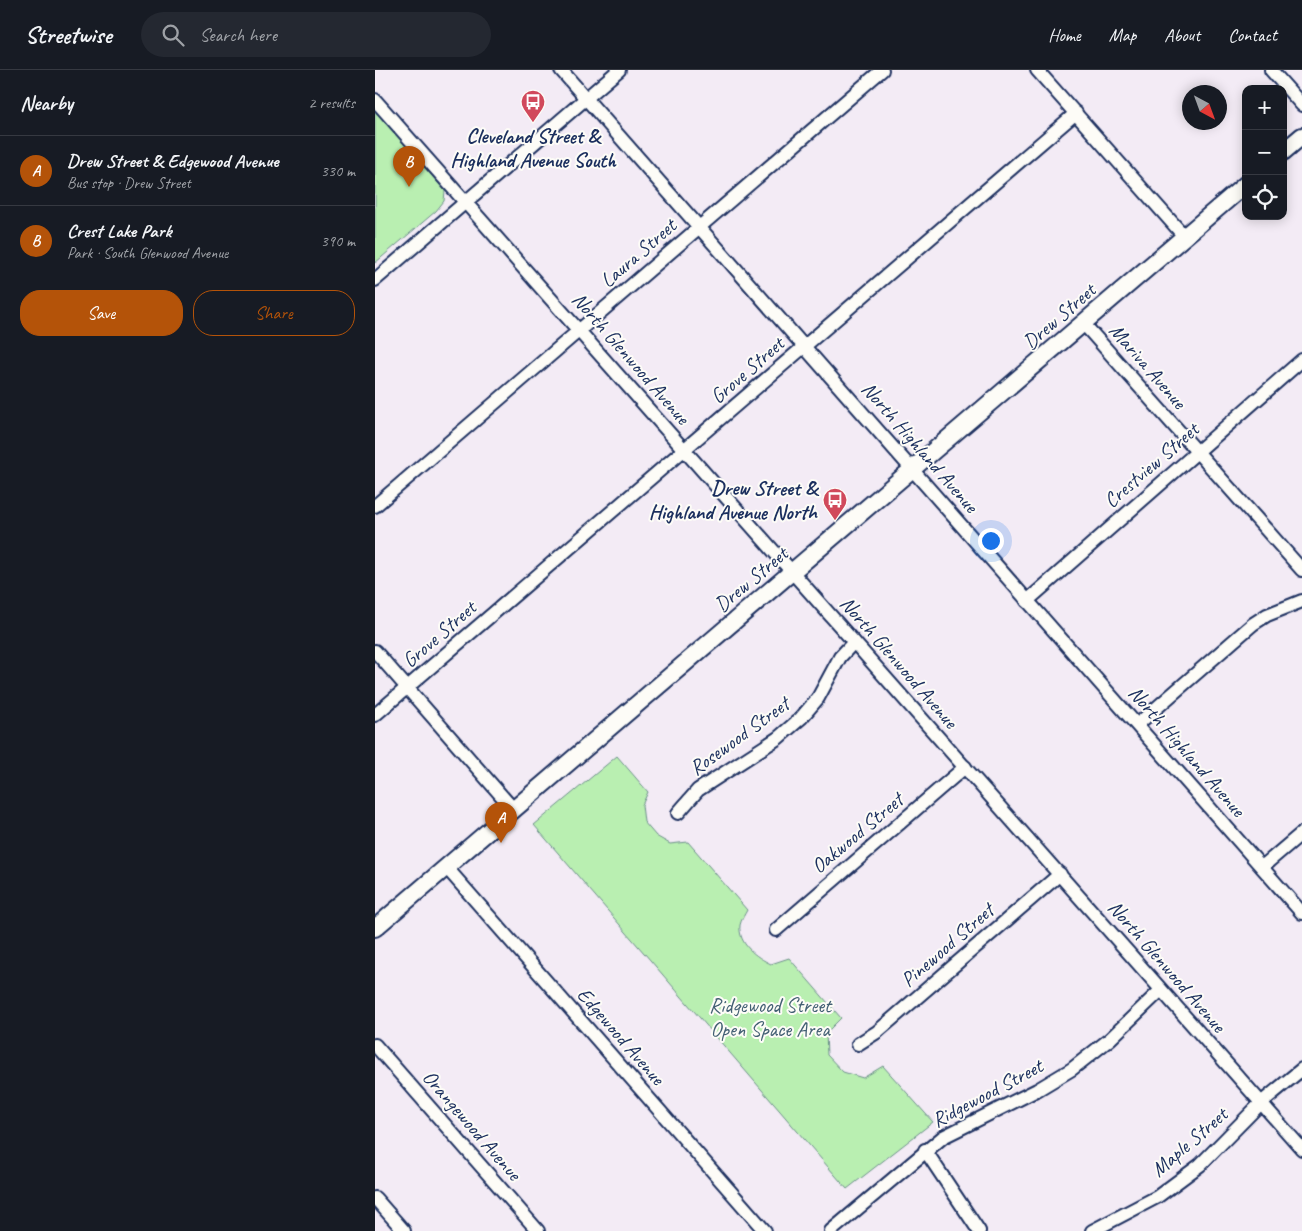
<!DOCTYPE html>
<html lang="en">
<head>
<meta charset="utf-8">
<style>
	:root { --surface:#171b24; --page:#242831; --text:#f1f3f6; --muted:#9ea1a6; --line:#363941; --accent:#b45309 }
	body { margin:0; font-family:Caveat,sans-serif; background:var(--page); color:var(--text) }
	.controls { position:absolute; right:15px; top:15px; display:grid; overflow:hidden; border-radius:10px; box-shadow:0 2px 12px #0003 }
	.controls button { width:45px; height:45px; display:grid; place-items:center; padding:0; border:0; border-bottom:1px solid var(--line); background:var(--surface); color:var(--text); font:25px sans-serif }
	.compass { position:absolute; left:807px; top:15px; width:45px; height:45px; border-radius:50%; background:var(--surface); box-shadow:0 2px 12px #0003; rotate:139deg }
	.you { position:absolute; left:615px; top:470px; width:18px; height:18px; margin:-12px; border:4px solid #fff; border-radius:50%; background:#1a73e8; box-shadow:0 0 0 8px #1a73e833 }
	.badge { display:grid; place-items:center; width:32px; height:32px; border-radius:50%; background:var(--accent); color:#fff; font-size:16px; font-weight:700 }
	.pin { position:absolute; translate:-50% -41px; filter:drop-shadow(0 1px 2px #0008) }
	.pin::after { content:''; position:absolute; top:26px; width:18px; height:15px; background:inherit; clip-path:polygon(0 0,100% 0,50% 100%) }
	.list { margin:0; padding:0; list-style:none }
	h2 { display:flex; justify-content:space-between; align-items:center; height:65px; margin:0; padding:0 20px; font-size:21px }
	h2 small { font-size:16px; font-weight:400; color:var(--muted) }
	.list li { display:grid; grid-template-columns:32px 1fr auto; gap:15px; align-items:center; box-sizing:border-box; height:70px; padding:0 20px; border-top:1px solid var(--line) }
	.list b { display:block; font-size:19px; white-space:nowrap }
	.list p { margin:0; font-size:16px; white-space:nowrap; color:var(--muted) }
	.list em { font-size:16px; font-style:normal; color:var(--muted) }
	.actions { display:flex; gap:10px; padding:15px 20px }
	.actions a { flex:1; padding:11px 0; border:1px solid var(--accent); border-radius:20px; text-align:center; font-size:18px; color:var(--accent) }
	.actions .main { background:var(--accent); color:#fff }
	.icon { flex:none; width:28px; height:28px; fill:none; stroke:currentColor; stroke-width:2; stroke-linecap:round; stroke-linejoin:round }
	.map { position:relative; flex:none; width:927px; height:1161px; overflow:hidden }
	header { display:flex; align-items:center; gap:30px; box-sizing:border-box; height:70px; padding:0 25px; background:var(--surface); border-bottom:1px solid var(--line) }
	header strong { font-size:24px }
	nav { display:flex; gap:28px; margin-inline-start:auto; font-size:18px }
	.search { width:350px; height:45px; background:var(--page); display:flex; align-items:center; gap:12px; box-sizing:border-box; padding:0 18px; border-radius:28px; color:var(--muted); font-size:19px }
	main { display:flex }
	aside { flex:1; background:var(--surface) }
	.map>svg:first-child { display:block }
	.green { fill:#b9efb1; stroke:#6a8f88 }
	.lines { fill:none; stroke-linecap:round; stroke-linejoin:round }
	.minor-casing { stroke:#1b2f5e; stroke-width:16 }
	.major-casing { stroke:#1b2f5e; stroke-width:20 }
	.minor { stroke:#fdfcf7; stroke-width:12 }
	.major { stroke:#fdfcf7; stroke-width:16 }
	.labels { text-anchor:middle; stroke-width:4; stroke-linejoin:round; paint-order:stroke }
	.poi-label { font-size:21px; font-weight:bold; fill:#1b2f5e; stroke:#fdfcf7 }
	.street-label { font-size:21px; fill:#1b2f5e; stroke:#fdfcf7 }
	.park-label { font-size:21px; fill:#425f73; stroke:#fdfcf7 }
</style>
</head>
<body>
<header>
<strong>Streetwise</strong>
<div class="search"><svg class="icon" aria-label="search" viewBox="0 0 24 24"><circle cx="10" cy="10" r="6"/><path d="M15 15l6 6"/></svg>Search here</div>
<nav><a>Home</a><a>Map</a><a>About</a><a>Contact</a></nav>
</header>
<main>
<aside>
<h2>Nearby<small>2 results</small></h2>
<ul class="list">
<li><span class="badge">A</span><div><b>Drew Street &amp; Edgewood Avenue</b><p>Bus stop · Drew Street</p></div><em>330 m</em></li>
<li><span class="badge">B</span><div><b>Crest Lake Park</b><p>Park · South Glenwood Avenue</p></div><em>390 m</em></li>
</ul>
<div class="actions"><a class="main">Save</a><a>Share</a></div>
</aside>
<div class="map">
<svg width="927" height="1161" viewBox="0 0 927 1161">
	<rect width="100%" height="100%" fill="#f3ebf5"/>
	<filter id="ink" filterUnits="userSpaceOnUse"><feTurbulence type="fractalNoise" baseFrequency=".02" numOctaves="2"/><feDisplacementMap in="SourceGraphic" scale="10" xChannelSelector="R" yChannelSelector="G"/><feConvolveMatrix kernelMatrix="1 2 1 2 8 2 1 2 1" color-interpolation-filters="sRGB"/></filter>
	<g filter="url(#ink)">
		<g class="green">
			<path d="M0 40 70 121 69 131 61 141 0 193Z"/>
			<path d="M242 686 273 722 267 735 269 752 281 766 295 774 313 772 372 840C370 844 366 850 365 855 363 874 381 887 396 894L414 888 466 948 451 963 452 985 468 1002 488 1008 508 996 558 1052 472 1119 159 755Z"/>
		</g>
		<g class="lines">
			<defs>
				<g id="minor">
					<path d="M186 0 927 843"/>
					<path d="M662 0 809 166"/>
					<path d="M896 0 927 35"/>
					<path d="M0 30 927 1079"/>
					<path d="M0 210 244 0"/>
					<path d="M708 253 927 500"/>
					<path d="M0 436 507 0"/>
					<path d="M652 531 927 290"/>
					<path d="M0 581 139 740"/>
					<path d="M0 645 701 43"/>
					<path d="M763 654 878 554 892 545 927 531"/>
					<path d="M303 743 323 720 403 668 426 648 443 628 465 587 479 572"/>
					<path d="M71 797 390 1161"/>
					<path d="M887 797 927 763"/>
					<path d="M401 860 590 697"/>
					<path d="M483 974 502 962 685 804"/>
					<path d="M0 975 163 1161"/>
					<path d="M550 1080 604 1161"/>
					<path d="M0 1128 29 1161"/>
					<path d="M456 1161 568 1067 662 1020 697 999 735 969 786 920"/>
					<path d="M717 1161 782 1127 825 1095 886 1033 927 999"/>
				</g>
				<g id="major">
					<path d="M908 82 927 66"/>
					<path d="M0 858 871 114"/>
				</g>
			</defs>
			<use href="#minor" class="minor-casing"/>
			<use href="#major" class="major-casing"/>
			<use href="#minor" class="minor"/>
			<use href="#major" class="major"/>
		</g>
	</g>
	<defs>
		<symbol id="bus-pin" viewBox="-11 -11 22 30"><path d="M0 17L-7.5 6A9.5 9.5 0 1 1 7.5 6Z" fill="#d1495b" stroke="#fdfcf7"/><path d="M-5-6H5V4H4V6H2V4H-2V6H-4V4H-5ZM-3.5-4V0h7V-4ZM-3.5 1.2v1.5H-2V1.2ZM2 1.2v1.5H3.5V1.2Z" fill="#fff"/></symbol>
	</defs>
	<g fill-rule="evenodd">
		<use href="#bus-pin" x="144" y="18" width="28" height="38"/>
		<use href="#bus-pin" x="446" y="416" width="28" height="38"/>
	</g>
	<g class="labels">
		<g class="poi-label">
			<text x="158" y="73">Cleveland Street &amp;<tspan x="158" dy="24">Highland Avenue South</tspan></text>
			<text x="442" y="425" text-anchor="end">Drew Street &amp;<tspan x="442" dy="24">Highland Avenue North</tspan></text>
		</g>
		<g class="street-label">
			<text transform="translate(263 183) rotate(-41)" y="7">Laura Street</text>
			<text transform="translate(684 246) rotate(-41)" y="7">Drew Street</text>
			<text transform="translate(256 288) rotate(49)" y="7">North Glenwood Avenue</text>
			<text transform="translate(773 296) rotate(49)" y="7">Mariva Avenue</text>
			<text transform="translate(372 300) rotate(-41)" y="7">Grove Street</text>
			<text transform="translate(545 377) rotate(49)" y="7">North Highland Avenue</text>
			<text transform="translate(776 395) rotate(-41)" y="7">Crestview Street</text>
			<text transform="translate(376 509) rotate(-40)" y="7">Drew Street</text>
			<text transform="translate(64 564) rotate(-41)" y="7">Grove Street</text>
			<text transform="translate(524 592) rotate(49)" y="7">North Glenwood Avenue</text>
			<text transform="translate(364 666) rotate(-36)" y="7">Rosewood Street</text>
			<text transform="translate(812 681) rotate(49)" y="7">North Highland Avenue</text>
			<text transform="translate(482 763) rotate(-40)" y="7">Oakwood Street</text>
			<text transform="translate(572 875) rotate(-41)" y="7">Pinewood Street</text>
			<text transform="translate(792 896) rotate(49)" y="7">North Glenwood Avenue</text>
			<text transform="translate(246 966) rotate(49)" y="7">Edgewood Avenue</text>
			<text transform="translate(612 1023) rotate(-28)" y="7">Ridgewood Street</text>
			<text transform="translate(97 1055) rotate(49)" y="7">Orangewood Avenue</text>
			<text transform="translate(814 1072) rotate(-41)" y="7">Maple Street</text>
		</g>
		<g class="park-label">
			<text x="395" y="942">Ridgewood Street<tspan x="395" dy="24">Open Space Area</tspan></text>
		</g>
	</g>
</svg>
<div class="controls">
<button>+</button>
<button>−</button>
<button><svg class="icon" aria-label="locate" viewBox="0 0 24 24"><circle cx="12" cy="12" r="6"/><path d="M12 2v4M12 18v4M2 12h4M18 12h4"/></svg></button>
</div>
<svg class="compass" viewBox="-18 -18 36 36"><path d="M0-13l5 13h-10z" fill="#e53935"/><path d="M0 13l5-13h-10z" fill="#9ea1a6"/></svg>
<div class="you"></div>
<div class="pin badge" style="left:126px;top:773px">A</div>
<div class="pin badge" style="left:34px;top:117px">B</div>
</div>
</main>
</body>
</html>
